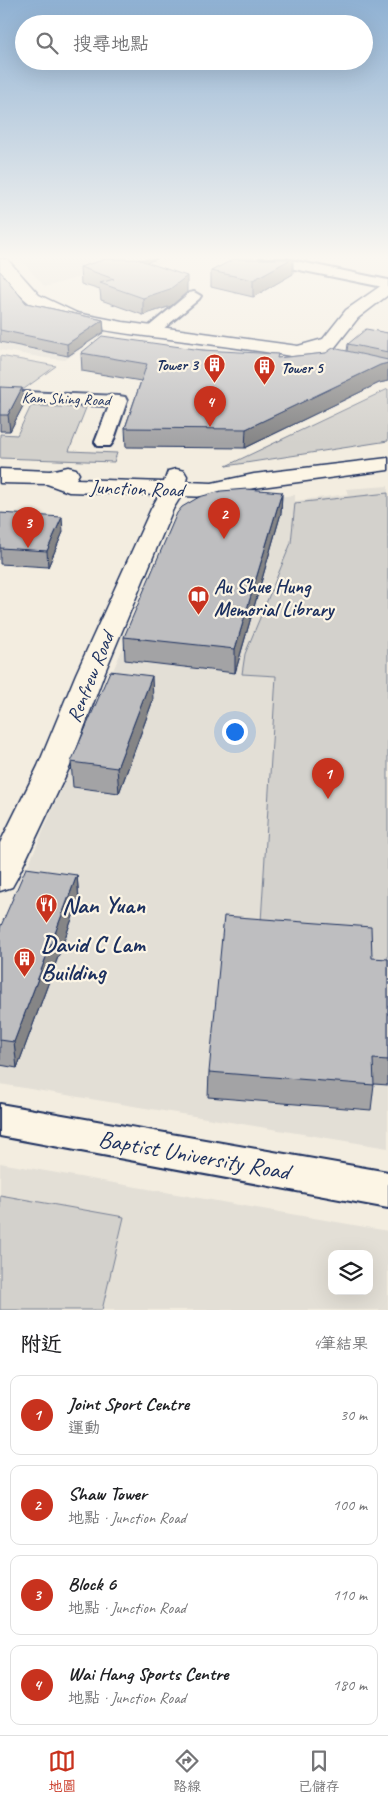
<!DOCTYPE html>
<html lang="zh-TW">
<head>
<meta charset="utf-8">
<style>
	:root { --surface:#fff; --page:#f6f6f6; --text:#202124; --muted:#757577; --line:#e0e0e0; --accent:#c8321e }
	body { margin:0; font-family:Caveat,"LXGW WenKai TC",sans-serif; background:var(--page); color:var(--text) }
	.controls { position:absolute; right:15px; bottom:15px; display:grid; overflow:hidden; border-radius:10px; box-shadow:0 5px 20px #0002 }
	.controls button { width:45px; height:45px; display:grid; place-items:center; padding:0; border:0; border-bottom:1px solid var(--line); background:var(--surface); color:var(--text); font:25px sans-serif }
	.you { position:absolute; left:234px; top:731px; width:18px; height:18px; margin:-12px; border:4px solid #fff; border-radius:50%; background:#1a73e8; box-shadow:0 0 0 8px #1a73e833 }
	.badge { display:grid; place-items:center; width:32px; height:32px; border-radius:50%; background:var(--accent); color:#fff; font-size:16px; font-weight:700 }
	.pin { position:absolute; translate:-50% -41px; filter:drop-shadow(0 1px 2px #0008) }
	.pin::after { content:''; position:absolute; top:26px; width:18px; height:15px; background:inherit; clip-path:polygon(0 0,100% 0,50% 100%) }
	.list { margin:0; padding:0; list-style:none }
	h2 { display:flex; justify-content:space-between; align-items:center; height:65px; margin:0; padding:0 20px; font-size:21px }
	h2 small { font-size:16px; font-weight:400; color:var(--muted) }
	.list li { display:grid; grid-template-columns:32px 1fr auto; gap:15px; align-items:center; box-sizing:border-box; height:80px; margin:0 10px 10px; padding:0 10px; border:1px solid var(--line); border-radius:10px }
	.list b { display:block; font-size:19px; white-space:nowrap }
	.list p { margin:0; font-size:16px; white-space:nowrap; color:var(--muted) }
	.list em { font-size:16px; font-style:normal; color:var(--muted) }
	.icon { flex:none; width:28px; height:28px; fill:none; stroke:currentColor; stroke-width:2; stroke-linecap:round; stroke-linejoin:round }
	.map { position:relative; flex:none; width:388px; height:1310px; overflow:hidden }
	.search { position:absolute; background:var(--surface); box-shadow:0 5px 20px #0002; left:15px; right:15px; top:15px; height:55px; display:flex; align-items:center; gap:12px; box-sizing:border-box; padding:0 18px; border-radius:28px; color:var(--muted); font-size:19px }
	.sheet { height:425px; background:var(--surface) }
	nav { display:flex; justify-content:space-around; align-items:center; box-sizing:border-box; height:70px; border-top:1px solid var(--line); background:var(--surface); font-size:14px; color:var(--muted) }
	nav a { display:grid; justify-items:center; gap:2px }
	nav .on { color:var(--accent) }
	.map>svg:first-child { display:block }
	.built { fill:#e3dfd6; fill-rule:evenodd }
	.green { fill:#d3d1cc; stroke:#778095 }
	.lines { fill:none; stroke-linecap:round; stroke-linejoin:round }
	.street-casing { stroke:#1b2f5e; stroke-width:4 }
	.secondary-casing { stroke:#1b2f5e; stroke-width:3 }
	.street { fill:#fcf5e5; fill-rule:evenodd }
	.secondary { fill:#fcf5e5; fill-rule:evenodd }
	.wall { fill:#a3a3a5; stroke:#1b2f5e }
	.shaded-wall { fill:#858586; stroke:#1b2f5e }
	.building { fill:#bebec0; stroke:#1b2f5e }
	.labels { text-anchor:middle; stroke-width:4.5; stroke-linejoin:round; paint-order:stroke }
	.far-poi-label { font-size:16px; font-weight:bold; fill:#1b2f5e; stroke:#fcf5e5; text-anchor:end }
	.far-street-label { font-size:16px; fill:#1b2f5e; stroke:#fcf5e5 }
	.street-label { font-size:20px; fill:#1b2f5e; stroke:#fcf5e5 }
	.poi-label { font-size:20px; font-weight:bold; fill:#1b2f5e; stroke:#fcf5e5; text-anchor:start }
	.near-poi-label { font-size:24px; font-weight:bold; fill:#1b2f5e; stroke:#fcf5e5; text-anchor:start }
	.near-street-label { font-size:24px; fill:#1b2f5e; stroke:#fcf5e5 }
</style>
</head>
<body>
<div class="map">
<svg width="388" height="1310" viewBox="0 0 388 1310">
	<rect width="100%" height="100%" fill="#f3ede0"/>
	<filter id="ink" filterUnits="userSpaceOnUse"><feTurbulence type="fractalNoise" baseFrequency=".02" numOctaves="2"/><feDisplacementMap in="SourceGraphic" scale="10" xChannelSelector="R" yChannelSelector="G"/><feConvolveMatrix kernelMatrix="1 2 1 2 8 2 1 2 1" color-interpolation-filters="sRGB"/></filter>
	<g filter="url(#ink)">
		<g class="built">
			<path d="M20 259H175L135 272 118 266 45 287Z"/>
			<path d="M0 317 110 329 65 360 45 358 0 350Z"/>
			<path d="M388 486V1148L0 1084V930L169 542 256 499 295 495V501L348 494 346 489Z"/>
			<path d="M0 1163 388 1231V1310H0ZM332 1254H369V1291H332Z"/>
		</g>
		<g class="green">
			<path d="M0 356 56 366 24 389 0 388Z"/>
			<path d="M388 389V441L226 466Z"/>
			<path d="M31 406 86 408 69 451 117 453 114 462 0 458V434L17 435Z"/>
			<path d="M388 493V984L261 922 276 676 242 674 245 654 291 543 295 503Z"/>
			<path d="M0 1195 124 1217 102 1310H0Z"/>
		</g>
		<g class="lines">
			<defs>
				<g id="street">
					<path d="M259 259H286L388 280V288L265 263Z"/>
					<path d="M194 292 201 296 199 299 157 334H147L145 331 147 328 189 293Z"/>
					<path d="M0 391 119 396 125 397 127 401 113 442 110 446H98L95 442 109 406 0 401Z"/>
					<path d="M0 1104 388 1172V1208L0 1136Z"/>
				</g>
				<g id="secondary">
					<path d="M0 259H7L39 295 77 313 123 322 298 346 323 339 346 310 382 285 388 283V295L358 318 335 347 327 351 388 364V376C321 359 254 350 185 341 135 334 80 332 34 306 20 298 10 283 0 271Z"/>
					<path d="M388 458V470L254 488 212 497 181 496 173 509 104 674 70 766 17 878 12 887 0 891V843L38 766 76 674 151 509 159 495 69 492 47 484 0 483V469L50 471 68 467 76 469 79 474 76 479 164 482 168 471 176 469 184 471 187 476 186 482 212 483 254 474Z"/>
				</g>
			</defs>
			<use href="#street" class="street-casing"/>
			<use href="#secondary" class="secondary-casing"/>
			<use href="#street" class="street"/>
			<use href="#secondary" class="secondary"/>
		</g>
		<g class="wall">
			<path d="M157 259 146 262 187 292 171 306 143 315 101 300 100 290 81 284 80 267Z"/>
			<path d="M0 271 26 303 103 320 104 332 68 356 0 342Z"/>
			<path d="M211 271 293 274 253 297 211 287Z"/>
			<path d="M388 333V381L379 383 245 448 126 447 125 428 141 381 82 371 81 353 202 350 278 358 347 351 348 344Z"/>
			<path d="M0 387 24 404 10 431H0Z"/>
			<path d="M282 492 281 513 235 673 125 660 124 637Z"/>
			<path d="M0 513 63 532 48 567 0 564Z"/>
			<path d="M153 700 119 793 73 787 71 762Z"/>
			<path d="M77 875 79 900 17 1068 0 1065V928Z"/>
			<path d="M388 959V1085L374 1084 371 1110 208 1097 209 1072Z"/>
		</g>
		<g class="shaded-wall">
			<path d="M138 259H157L138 265Z"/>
			<path d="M291 259H293V274L253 297V280Z"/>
			<path d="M187 276V292L171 306 143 315V298Z"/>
			<path d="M103 320 104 332 68 356 67 344Z"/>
			<path d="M388 363V381L379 383 245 448 246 429 380 365Z"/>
			<path d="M22 388 24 404 10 431 8 415Z"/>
			<path d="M282 492 281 513 235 673V649Z"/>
			<path d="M62 517 63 532 48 567 47 551Z"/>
			<path d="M152 676 153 700 119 793 117 768Z"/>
			<path d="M77 875 79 900 17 1068 14 1042Z"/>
		</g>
		<g class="building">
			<path d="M106 259H137L187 276 170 289 143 298 100 283 114 279 80 267Z"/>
			<path d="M234 259H291L253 280 211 271Z"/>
			<path d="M0 271 26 303 103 320 67 344 0 330Z"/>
			<path d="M366 329 388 333V352L348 344Z"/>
			<path d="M102 336 202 350 278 354 277 358 326 353 333 348 388 360V363L380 365 246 429 125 428 147 364 81 353Z"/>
			<path d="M0 387 22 388 8 415H0Z"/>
			<path d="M247 489 282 492 235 649 124 637 177 513 182 507 199 497 221 491Z"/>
			<path d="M0 513 62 517 47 551 0 548Z"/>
			<path d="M110 671 152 676 117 768 71 762Z"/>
			<path d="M26 868 77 875 14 1042 0 1040V928Z"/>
			<path d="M224 916 371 927 372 958 388 959V1060L373 1059 374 1085 209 1072Z"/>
		</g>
	</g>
	<linearGradient id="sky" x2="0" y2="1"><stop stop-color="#8fb1d3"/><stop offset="0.58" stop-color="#faf7f1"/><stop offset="1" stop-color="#faf7f1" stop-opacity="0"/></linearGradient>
	<rect width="388" height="443" fill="url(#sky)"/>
	<defs>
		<symbol id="building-pin" viewBox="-11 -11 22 30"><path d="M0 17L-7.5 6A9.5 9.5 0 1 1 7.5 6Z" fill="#c8321e" stroke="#fcf5e5"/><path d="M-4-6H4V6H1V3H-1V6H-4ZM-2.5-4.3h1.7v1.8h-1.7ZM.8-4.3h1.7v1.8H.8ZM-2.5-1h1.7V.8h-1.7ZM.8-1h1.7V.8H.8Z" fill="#fff"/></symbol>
		<symbol id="library-pin" viewBox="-11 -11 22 30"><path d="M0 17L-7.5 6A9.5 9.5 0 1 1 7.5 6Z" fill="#c8321e" stroke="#fcf5e5"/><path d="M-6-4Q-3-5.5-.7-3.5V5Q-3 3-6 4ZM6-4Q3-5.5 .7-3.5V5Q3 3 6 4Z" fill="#fff"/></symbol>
		<symbol id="restaurant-pin" viewBox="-11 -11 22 30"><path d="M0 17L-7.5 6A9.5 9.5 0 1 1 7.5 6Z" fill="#c8321e" stroke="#fcf5e5"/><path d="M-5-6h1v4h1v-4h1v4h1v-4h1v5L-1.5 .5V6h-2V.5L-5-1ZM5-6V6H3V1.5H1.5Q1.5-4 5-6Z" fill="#fff"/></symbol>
	</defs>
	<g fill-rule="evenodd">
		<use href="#building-pin" x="202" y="352" width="25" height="34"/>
		<use href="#building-pin" x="252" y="354" width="25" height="34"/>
		<use href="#library-pin" x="186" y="584" width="25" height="34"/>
		<use href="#restaurant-pin" x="34" y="892" width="25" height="34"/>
		<use href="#building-pin" x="12" y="946" width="25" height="34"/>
	</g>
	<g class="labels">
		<g class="far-poi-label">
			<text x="198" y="370">Tower 3</text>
			<text x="281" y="373" text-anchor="start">Tower 5</text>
		</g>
		<g class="far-street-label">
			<text transform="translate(66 398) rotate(2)" y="6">Kam Shing Road</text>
		</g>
		<g class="street-label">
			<text transform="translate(137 488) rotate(2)" y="7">Junction Road</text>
			<text transform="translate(90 677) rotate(-68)" y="7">Renfrew Road</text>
		</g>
		<g class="poi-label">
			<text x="214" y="593">Au Shue Hung<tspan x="214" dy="23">Memorial Library</tspan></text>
		</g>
		<g class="near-poi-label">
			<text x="62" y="913">Nan Yuan</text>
			<text x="41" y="952">David C Lam<tspan x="41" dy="28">Building</tspan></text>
		</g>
		<g class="near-street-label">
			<text transform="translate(194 1155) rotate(10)" y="8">Baptist University Road</text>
		</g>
	</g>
</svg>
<div class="controls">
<button><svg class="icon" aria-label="layers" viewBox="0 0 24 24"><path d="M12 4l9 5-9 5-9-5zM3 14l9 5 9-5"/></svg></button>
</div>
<div class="you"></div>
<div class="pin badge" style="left:328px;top:799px">1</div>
<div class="pin badge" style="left:224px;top:539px">2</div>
<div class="pin badge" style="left:28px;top:548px">3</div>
<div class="pin badge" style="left:210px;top:427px">4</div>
<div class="search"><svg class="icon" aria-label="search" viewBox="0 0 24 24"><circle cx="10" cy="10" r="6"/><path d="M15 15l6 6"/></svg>搜尋地點</div>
</div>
<section class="sheet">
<h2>附近<small>4筆結果</small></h2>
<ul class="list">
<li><span class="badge">1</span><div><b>Joint Sport Centre</b><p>運動</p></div><em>30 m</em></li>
<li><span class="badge">2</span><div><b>Shaw Tower</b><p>地點 · Junction Road</p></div><em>100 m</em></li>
<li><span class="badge">3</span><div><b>Block 6</b><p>地點 · Junction Road</p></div><em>110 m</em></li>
<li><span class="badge">4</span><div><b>Wai Hang Sports Centre</b><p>地點 · Junction Road</p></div><em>180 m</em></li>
</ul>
</section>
<nav>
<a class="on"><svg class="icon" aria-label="map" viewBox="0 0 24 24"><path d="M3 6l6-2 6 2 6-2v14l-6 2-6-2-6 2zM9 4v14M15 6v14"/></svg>地圖</a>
<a><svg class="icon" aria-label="directions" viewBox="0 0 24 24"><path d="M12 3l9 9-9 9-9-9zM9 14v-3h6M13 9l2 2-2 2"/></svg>路線</a>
<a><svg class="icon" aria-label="saved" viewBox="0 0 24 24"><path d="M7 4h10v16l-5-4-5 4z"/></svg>已儲存</a>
</nav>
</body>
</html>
